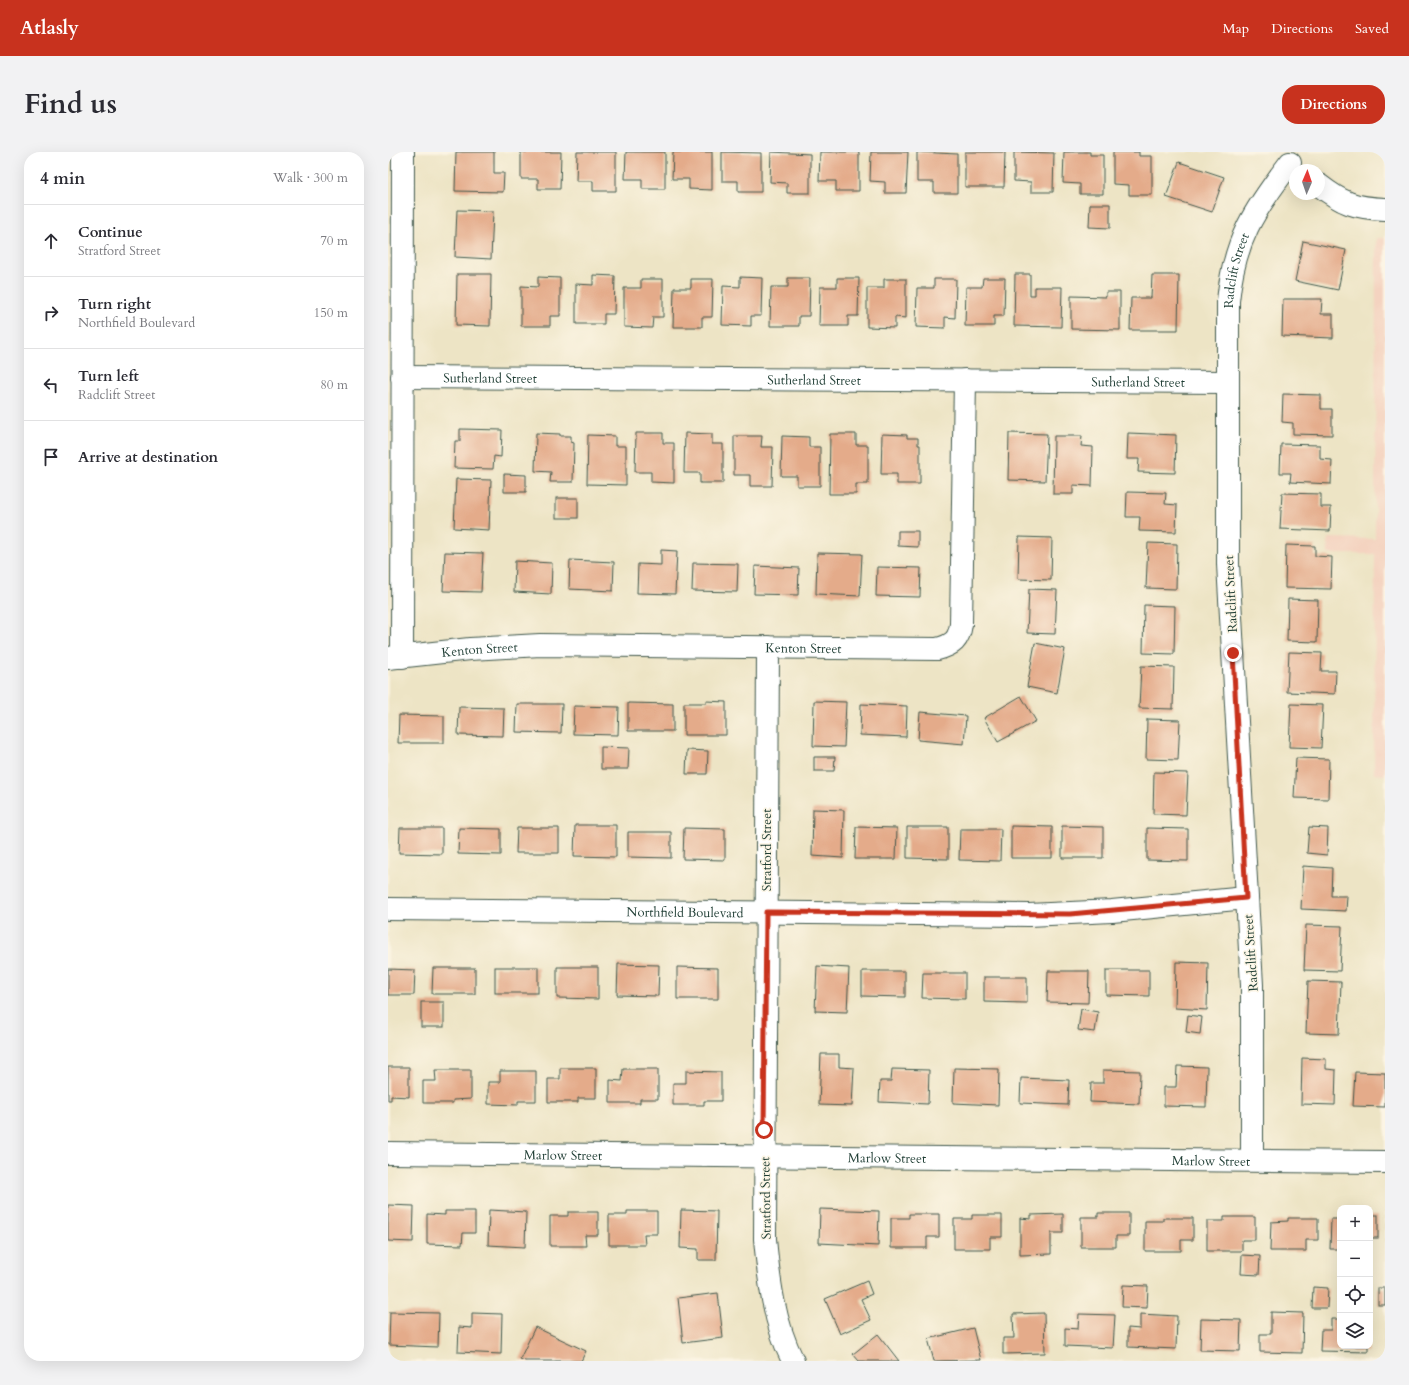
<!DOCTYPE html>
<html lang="en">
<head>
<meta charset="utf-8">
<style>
	:root { --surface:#fff; --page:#f2f2f3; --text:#2b2b33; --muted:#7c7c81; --line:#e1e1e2; --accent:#c8321e }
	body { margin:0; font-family:Cardo,serif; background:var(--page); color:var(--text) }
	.controls { position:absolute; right:12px; bottom:12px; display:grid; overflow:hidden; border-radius:8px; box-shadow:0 4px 16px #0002 }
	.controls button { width:36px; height:36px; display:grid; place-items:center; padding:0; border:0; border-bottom:1px solid var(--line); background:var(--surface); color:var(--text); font:20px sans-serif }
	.compass { position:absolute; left:901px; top:12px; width:36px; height:36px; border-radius:50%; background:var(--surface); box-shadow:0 4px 16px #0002; rotate:2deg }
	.stop { position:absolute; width:12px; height:12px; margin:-9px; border:3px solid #c8321e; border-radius:50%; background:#fff }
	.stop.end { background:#c8321e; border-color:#fff; box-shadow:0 1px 4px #0008 }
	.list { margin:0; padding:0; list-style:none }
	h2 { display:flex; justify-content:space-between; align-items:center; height:52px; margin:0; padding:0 16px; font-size:17px }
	h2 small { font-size:13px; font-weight:400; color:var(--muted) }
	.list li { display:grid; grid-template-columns:26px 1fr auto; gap:12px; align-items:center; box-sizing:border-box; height:72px; padding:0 16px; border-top:1px solid var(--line) }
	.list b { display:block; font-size:15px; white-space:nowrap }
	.list p { margin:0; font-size:13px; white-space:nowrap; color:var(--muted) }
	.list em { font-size:13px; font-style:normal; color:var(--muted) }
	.icon { flex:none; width:22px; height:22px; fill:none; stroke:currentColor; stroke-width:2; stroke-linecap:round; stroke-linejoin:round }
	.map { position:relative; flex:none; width:997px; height:1209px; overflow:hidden; border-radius:16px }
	header { display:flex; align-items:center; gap:24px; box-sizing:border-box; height:56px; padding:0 20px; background:var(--accent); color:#fff }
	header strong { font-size:19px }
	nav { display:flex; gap:22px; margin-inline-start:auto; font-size:14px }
	.intro { display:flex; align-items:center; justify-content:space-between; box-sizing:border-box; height:96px; padding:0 24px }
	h1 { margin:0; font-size:28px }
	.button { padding:10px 18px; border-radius:16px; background:var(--accent); color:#fff; font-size:14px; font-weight:700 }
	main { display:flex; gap:24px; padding:0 24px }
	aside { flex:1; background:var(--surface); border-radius:16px; box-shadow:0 4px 16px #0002 }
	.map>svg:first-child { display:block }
	.built { fill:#f4d3c0 }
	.building { fill:#e4ab8a }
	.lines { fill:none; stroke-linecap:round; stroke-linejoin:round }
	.minor-casing { stroke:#3e564a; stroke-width:24 }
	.minor { stroke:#fff; stroke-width:22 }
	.route { stroke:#c8321e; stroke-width:5 }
	.labels { text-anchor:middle; stroke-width:3; stroke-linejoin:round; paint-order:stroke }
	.street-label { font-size:13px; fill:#1f3d34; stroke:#fcf5e5 }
</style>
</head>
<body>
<header>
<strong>Atlasly</strong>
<nav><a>Map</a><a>Directions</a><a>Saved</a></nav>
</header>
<div class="intro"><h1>Find us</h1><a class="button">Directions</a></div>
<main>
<aside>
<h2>4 min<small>Walk · 300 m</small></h2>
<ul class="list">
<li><svg class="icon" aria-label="ahead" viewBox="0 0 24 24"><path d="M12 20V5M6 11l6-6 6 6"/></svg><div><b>Continue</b><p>Stratford Street</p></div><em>70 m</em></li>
<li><svg class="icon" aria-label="right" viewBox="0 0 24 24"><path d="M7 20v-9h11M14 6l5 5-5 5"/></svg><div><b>Turn right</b><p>Northfield Boulevard</p></div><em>150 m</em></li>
<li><svg class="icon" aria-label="left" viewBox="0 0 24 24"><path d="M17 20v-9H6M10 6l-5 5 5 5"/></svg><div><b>Turn left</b><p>Radclift Street</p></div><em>80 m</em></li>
<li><svg class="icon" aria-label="arrive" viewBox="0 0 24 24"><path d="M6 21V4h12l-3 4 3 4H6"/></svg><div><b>Arrive at destination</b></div></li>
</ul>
</aside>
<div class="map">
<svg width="997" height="1209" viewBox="0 0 997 1209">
	<rect width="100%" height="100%" fill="#fcf5e5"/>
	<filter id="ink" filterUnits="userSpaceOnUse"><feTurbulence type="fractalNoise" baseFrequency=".025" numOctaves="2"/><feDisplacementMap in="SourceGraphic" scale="8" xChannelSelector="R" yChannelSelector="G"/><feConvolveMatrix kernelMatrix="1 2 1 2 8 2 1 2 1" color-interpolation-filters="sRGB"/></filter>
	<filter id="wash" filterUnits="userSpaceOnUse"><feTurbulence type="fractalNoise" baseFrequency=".012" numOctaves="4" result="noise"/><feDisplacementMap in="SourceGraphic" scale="16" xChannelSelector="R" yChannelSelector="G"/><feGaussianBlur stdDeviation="0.9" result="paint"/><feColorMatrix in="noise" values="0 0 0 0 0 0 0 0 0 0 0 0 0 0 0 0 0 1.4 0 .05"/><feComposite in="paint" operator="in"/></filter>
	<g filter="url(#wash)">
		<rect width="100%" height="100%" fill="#ede4c5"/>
		<path class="built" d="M988 86H997V623L986 622 987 402H940V386L987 387Z"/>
		<g id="blocks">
			<g class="building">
				<path d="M68 0H106V21H116L115 40 67 39Z"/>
				<path d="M133 0H173L172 37H150V27H133Z"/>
				<path d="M189 0H228V39H205V29H188Z"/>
				<path d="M238 0H277V37H254V27H237Z"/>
				<path d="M285 0H324V38L301 37V27H284Z"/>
				<path d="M334 0 373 1V40H350V29H334Z"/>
				<path d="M383 0 422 2V41H399V31L382 30Z"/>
				<path d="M432 0H471V39H448V29H431Z"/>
				<path d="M483 0H520L518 41H497V30L482 29Z"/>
				<path d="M529 0 569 2V41H546V30H529Z"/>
				<path d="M577 0H617L616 35H577Z"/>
				<path d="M626 0 666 1 665 40H643V30L626 29Z"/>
				<path d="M676 0H702V3H715V42H692V32L675 31Z"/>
				<path d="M725 0H751V4H764V43H741V33L725 32Z"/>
				<path d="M791 10 836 25 824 60 778 45Z"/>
				<path d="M702 52H722V76L701 75Z"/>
				<path d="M69 58 105 59 103 107 67 105Z"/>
				<path d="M915 89 958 98 950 138 907 129Z"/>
				<path d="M69 122H103L102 174 68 173Z"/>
				<path d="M627 122H642V143H647V135H674L673 175 626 174Z"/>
				<path d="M205 123 227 124 226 162H216V172H188V132L205 133Z"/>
				<path d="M764 123H791L790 178H742L743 146H763Z"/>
				<path d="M150 125 172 126V164H162V174H133V134L150 135Z"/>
				<path d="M352 125 374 126 373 164H363V174L334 173 335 134 352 135Z"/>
				<path d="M400 126H422L421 164H411V174H382L383 135H400Z"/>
				<path d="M449 126H471L470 164H460V174H431L432 135H449Z"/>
				<path d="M595 126H617L616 164H606V174H577L578 135H594Z"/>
				<path d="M253 127H275V165H265L264 176 236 175V136H253Z"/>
				<path d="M303 127H325L324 165H314V175H285L286 136H303Z"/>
				<path d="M496 127H518V166L507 165V176L479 175V136H496Z"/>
				<path d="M546 127H568L567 166 557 165V176L528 175 529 136H546Z"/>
				<path d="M718 140H732V178L683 177V144L718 145Z"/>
				<path d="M895 147H934L933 162H945V186L894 184Z"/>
				<path d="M895 242 933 243V257H944V283L905 282V271L894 270Z"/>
				<path d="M72 277 114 278 113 305 106 304 105 317 66 316 67 289H72Z"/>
				<path d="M148 281 172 282V284H183V290L186 291 185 330H162L163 320 147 319Z"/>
				<path d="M248 281H275V291H286V331L263 330V320H247Z"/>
				<path d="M297 281 324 282V292H335V331H312V321H296Z"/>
				<path d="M621 281 659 282 657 329 620 328Z"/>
				<path d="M740 281 788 283 787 321 750 320 751 307H739Z"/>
				<path d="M442 282H468V293H480V332H468V342H441Z"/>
				<path d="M494 282 519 283V286H530V293H532V332H509V322H493Z"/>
				<path d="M200 283 227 284V294H238V333L199 332Z"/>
				<path d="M346 284H374L373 295H385L384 334H362V323H346Z"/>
				<path d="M394 284 421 285V295H432V334H409V324H393Z"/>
				<path d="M666 284H694L693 294 705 295 704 334 685 333V342H665Z"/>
				<path d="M893 292 932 293V307L944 308 943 332 902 330 903 321H892Z"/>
				<path d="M116 322 138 323V340H116Z"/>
				<path d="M68 327 103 328 101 378 66 376Z"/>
				<path d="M739 340 778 341 777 352 789 353 788 380 751 379 752 365H738Z"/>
				<path d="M894 341 933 342V355H943L942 379 892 377Z"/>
				<rect x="168" y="346" width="22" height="20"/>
				<path d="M510 379H530V395L510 394Z"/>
				<path d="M631 385 664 386 663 428 630 427Z"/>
				<path d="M760 391 789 392 788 437 758 436Z"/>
				<path d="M898 393 927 394V404L944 405 943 437 897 436Z"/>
				<path d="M273 398 289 399 287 442 249 441 250 412 273 413Z"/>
				<path d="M57 400 95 401 93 440 55 439Z"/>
				<path d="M429 401 474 402 472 444 428 442Z"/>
				<path d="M182 408 226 410 225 439 181 437Z"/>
				<path d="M127 409 164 411 163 442 126 440Z"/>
				<path d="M305 411 350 412 349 440 304 439Z"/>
				<path d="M367 414 411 416 410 443 366 442Z"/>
				<path d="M489 415 533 416 532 445 488 444Z"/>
				<path d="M641 437 669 438 667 482 639 481Z"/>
				<path d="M900 447 930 448 929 490 899 489Z"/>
				<path d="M756 453 787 454 786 502 755 501Z"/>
				<path d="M647 491 677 497 669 541 639 535Z"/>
				<path d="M901 500 934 501 933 519H948L947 542 899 540Z"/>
				<path d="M753 514 786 515 785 557 751 556Z"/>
				<path d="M633 544 648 569 610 590 596 566Z"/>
				<path d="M318 549 338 550V583H296V551H318Z"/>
				<path d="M426 549 458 550 456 595 425 594Z"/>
				<path d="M240 551 285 552V579H240Z"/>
				<path d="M129 552H174L173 581 128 580Z"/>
				<path d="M473 552 519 554 518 585 472 583Z"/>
				<path d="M903 552 935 553 933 596 901 595Z"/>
				<path d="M186 554 231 555 230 583 185 582Z"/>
				<path d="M71 555 116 556 115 584 70 583Z"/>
				<path d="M532 560 578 564 576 592 530 588Z"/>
				<path d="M11 563 56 564V591H10Z"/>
				<path d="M759 567 792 568 790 608 758 607Z"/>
				<path d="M213 595 241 596 240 617H213Z"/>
				<path d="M299 598 320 599 319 622H298Z"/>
				<path d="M426 605H447L446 619H426Z"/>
				<path d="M908 606 941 607 940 647 906 646Z"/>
				<path d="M766 620 800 621 798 663 765 662Z"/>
				<path d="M425 657 456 658 455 706 424 704Z"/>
				<path d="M187 673H228V705L186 704Z"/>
				<path d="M623 674 664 675V706H623Z"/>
				<path d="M674 674 715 675V706H674Z"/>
				<path d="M468 675 509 676 508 707H467Z"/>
				<path d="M519 675H560V707L519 706Z"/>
				<path d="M921 675 940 676 939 703 919 701Z"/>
				<path d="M12 676H54V702L11 701Z"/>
				<path d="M71 676 113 677V703L70 702Z"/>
				<path d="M129 676H171V701H128Z"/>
				<path d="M296 676 337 677V708L295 707Z"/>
				<path d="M759 676 800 677V709L759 708Z"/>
				<path d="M572 677H613L612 709 571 708Z"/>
				<path d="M240 680H283V706L240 705Z"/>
				<path d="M915 714 944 716 943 744H959L958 759 913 757Z"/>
				<path d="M918 773 954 774 952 819 916 818Z"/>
				<path d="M788 810 820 811 819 858 787 856Z"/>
				<path d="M230 812 271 813 270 844 229 843Z"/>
				<path d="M429 814 461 816 459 860 427 859Z"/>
				<rect x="107" y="815" width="43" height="26"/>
				<path d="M169 815H210V847L169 846Z"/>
				<path d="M289 815 330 816V847H289Z"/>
				<path d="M45 816H87V842H44Z"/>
				<path d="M0 817 27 818 26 843H0Z"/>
				<path d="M718 818H761V844L718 843Z"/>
				<path d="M474 819H517V845L474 844Z"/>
				<path d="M660 819H701L700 851 659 850Z"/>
				<path d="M535 821H577V847L534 846Z"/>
				<path d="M596 825H639V851L596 850Z"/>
				<path d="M920 829 953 830 951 882 918 881Z"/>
				<rect x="33" y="850" width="23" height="25"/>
				<path d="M693 857 710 860 707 880 690 878Z"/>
				<path d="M800 863 814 865 812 882 798 880Z"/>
				<path d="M433 902H451V915L466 916 464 954 431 953Z"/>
				<path d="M914 906 938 907V917L948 918 947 953 913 952Z"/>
				<path d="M789 914 819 915 818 955 776 954V935H788Z"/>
				<path d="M0 915H21V945L3 944V948H0Z"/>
				<path d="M172 916H208V946H190V950H160V927H172Z"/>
				<path d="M566 916 611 917 610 953 565 951Z"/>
				<path d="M235 917H270V947H252V951H222V928L234 929Z"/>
				<path d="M504 917 541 918 540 952 491 950 492 929H503Z"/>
				<path d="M47 918H83V947L65 948V951H35V929H48Z"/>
				<path d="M715 918 752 919 751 952 702 950 703 931H715Z"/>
				<path d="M112 919H148V949H130V953L100 952V930H112Z"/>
				<path d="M298 919 333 920V949H316V953H285V931H298Z"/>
				<path d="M967 920 997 921V955L965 954Z"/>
				<path d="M633 926 681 928 680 953 632 951Z"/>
				<path d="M0 1053 26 1054 25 1090 0 1089Z"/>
				<path d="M432 1057 491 1059 490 1094 431 1091Z"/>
				<path d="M101 1058 138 1060 137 1095 100 1093Z"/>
				<path d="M293 1058 329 1059 328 1108H310V1097L292 1096Z"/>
				<path d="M57 1059H87V1081H75L74 1093 39 1092V1062L57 1063Z"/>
				<path d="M239 1059H269V1082H256L257 1093H221V1063H239Z"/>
				<path d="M180 1060H210V1083H197L198 1094H162V1064H180Z"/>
				<path d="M710 1061H741V1084H728V1095H693V1065H710Z"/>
				<path d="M521 1062H551V1085H539V1096H503V1066H521Z"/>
				<path d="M675 1062V1081H663V1102L632 1103V1066L643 1067V1063Z"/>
				<path d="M584 1063H614V1085H602V1097H566V1067H584Z"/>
				<rect x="982" y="1063" width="8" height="23"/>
				<path d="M836 1065H867V1088H854V1099H819V1069H836Z"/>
				<path d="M775 1066H805V1088H793V1099H757V1069H775Z"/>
				<path d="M900 1066H930V1088H918V1099H882L883 1070 900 1069Z"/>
				<path d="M943 1067H952V1097H942Z"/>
				<path d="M854 1103 872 1104 871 1123 853 1122Z"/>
				<path d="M479 1129 484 1142 473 1147 483 1168 452 1182 437 1147Z"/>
				<path d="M735 1133 760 1134 759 1156 734 1155Z"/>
				<path d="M925 1135 940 1136 939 1156H924Z"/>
				<rect x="990" y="1136" width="7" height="17"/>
				<path d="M330 1141 335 1186 295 1191 290 1146Z"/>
				<path d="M2 1160 51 1161 50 1195 1 1193Z"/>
				<path d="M883 1160 915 1161 914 1201 872 1200V1182H883Z"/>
				<path d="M84 1161 114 1162 113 1202 70 1200 71 1175 84 1176Z"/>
				<path d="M656 1161 657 1201 615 1202V1186H626L625 1162Z"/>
				<path d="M691 1162 727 1163 725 1196 677 1194V1176L690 1177Z"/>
				<path d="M752 1162 789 1164 788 1197 740 1195V1176L752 1177Z"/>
				<path d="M813 1167 853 1168 852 1199 812 1198Z"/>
				<path d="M943 1167H952V1194H980V1200L932 1199 933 1178H943Z"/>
				<path d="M147 1175 198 1199 193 1209H137L132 1207Z"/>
				<path d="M585 1176 593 1208 546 1209 540 1187Z"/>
				<path d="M490 1182 511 1209H471L465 1202Z"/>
			</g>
		</g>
	</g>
	<g filter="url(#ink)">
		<use href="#blocks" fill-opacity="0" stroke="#3e564a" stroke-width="1"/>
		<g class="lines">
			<defs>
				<g id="minor">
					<path d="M931 33C954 51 967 56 997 57"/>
					<path id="s1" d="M14 225 839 230"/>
					<path d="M380 495 377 1087C381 1129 386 1171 405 1209"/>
					<path d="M14 505 15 0"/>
					<path id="s2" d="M0 506 82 497 152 493 549 497C565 493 571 488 573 472L577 228"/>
					<path id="s3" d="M0 757 641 763 724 759 858 746"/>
					<path id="s4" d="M0 1001 997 1010"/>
					<path id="s5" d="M864 1008V833L840 412V149C846 88 866 58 902 11"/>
				</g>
			</defs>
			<use href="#minor" class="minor-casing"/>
			<use href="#minor" class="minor"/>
		</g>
	</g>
	<g class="lines" filter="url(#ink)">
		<path class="route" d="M376 978 378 760 682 762 858 746 845 501"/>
	</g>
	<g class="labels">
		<g class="street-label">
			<text dy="5" stroke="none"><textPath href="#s5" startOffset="891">Radclift Street</textPath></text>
			<text dy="5" stroke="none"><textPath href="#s1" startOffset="88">Sutherland Street</textPath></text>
			<text dy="5" stroke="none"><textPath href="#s1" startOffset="412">Sutherland Street</textPath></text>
			<text dy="5" stroke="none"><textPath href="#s1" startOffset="736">Sutherland Street</textPath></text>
			<text transform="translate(842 442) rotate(-93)" y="5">Radclift Street</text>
			<text dy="5" stroke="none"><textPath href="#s2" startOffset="416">Kenton Street</textPath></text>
			<text dy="5" stroke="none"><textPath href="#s2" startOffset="92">Kenton Street</textPath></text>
			<text transform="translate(378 698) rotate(-90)" y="5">Stratford Street</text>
			<text dy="5" stroke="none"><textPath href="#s3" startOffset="297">Northfield Boulevard</textPath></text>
			<text transform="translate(862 801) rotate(-94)" y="5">Radclift Street</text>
			<text dy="5" stroke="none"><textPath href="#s4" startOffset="175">Marlow Street</textPath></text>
			<text dy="5" stroke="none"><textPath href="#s4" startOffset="499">Marlow Street</textPath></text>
			<text dy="5" stroke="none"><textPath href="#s4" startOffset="823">Marlow Street</textPath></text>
			<text transform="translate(377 1046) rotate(-91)" y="5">Stratford Street</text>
		</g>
	</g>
</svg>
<div class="controls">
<button>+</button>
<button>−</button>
<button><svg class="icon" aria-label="locate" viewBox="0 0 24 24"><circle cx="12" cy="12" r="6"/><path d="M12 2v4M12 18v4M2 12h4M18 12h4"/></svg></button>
<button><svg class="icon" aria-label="layers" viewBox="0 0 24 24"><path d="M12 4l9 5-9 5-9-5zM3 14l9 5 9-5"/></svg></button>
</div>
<svg class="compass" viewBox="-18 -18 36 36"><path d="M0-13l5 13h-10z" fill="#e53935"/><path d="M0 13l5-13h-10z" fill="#7c7c81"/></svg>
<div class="stop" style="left:376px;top:978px"></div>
<div class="stop end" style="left:845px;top:501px"></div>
</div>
</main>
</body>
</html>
